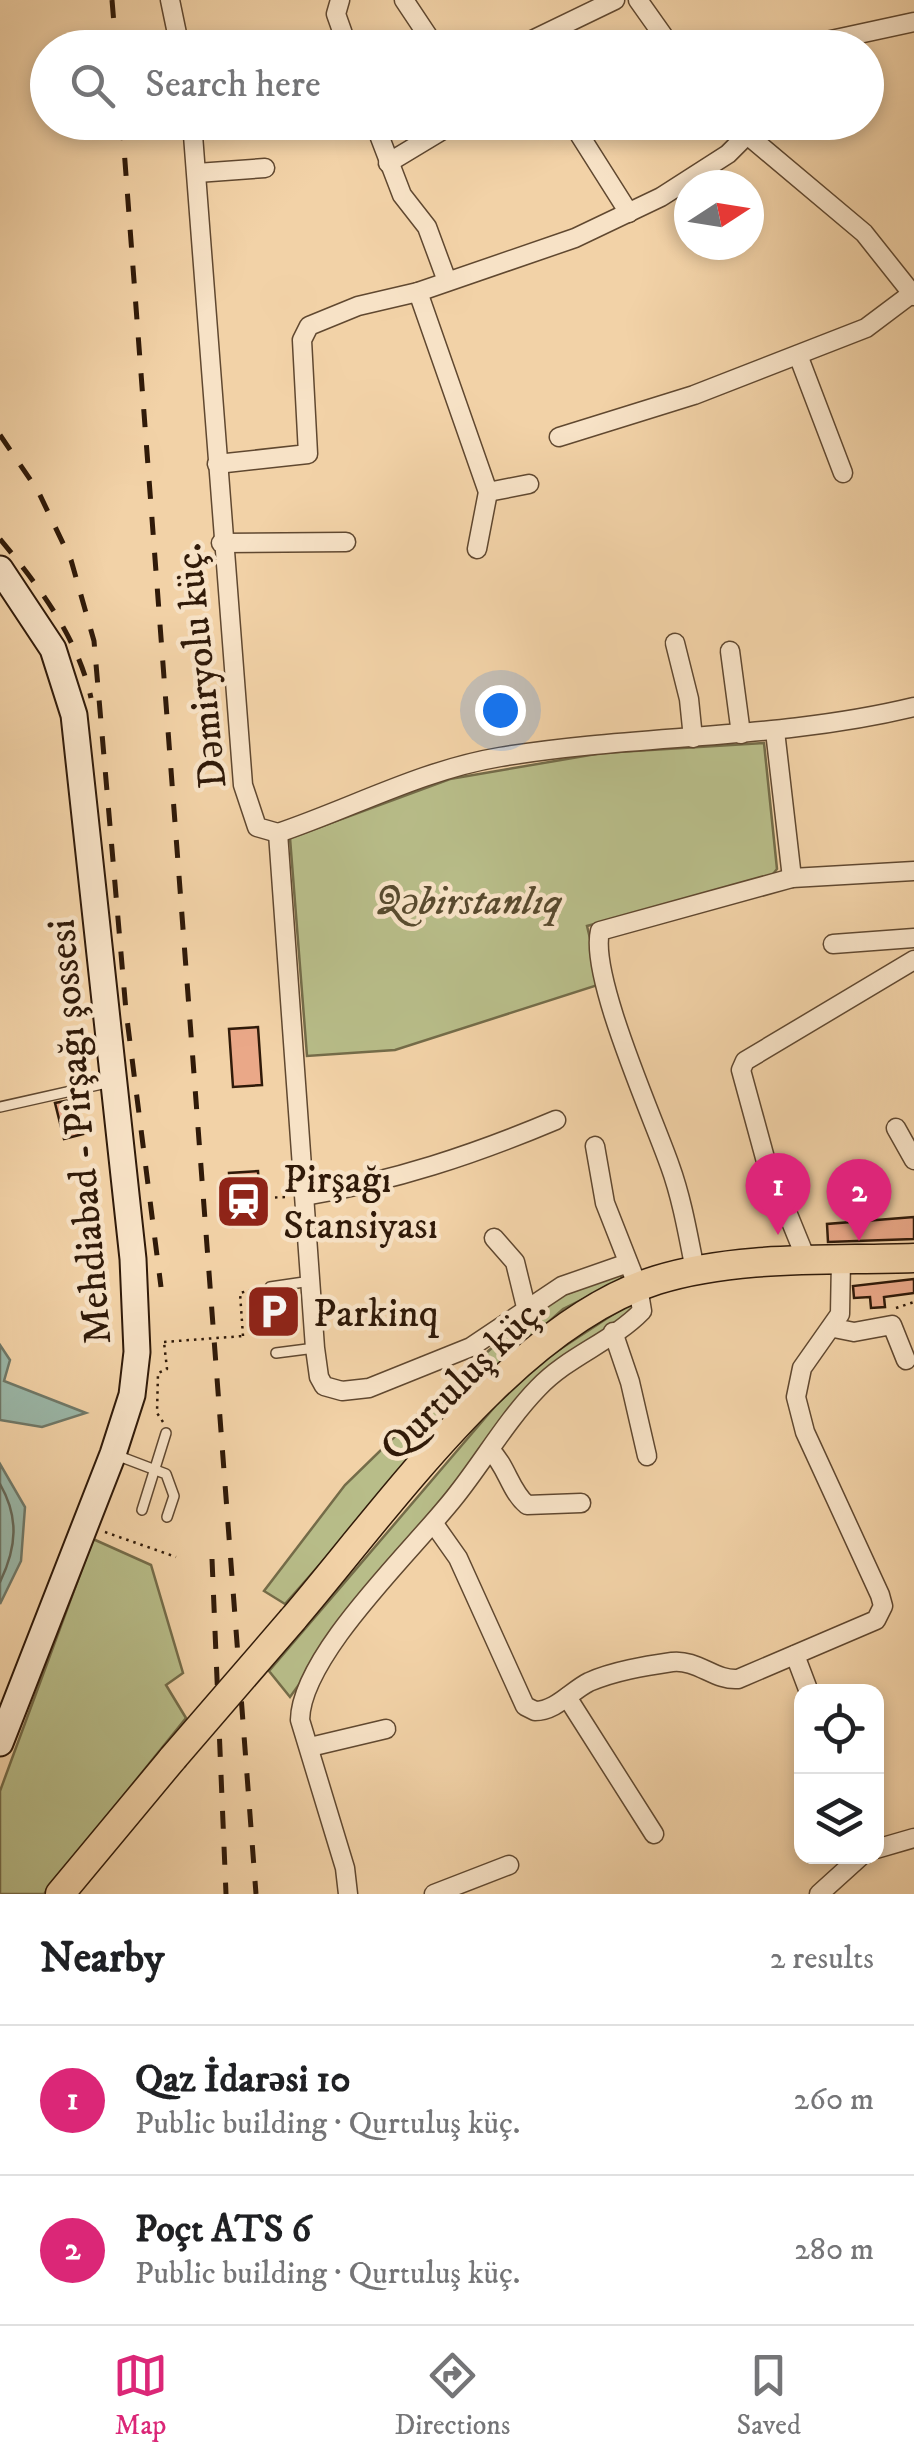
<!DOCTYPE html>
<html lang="en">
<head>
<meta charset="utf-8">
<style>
	:root { --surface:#fff; --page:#f6f6f6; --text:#202124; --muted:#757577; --line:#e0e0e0; --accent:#db2777 }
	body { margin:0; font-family:"IM FELL DW Pica",serif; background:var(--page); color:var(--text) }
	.controls { position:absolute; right:30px; bottom:30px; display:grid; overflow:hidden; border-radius:20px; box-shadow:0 5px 15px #0003 }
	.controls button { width:90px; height:90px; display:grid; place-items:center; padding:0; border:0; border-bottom:2px solid var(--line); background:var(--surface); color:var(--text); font:50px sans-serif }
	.compass { position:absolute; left:674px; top:170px; width:90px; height:90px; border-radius:50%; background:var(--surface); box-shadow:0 5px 15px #0003; rotate:78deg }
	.you { position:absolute; left:500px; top:710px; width:35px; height:35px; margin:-25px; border:8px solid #fff; border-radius:50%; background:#1a73e8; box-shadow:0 0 0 15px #1a73e833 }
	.badge { display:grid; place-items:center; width:65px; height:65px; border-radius:50%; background:var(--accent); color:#fff; font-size:32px; font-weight:700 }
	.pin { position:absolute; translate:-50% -82px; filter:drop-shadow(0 2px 5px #0008) }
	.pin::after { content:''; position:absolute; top:52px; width:35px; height:30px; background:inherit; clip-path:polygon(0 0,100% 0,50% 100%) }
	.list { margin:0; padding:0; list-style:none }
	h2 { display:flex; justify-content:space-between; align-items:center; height:130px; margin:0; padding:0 40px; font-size:42px }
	h2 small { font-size:32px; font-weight:400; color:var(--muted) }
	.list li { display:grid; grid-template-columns:65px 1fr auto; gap:30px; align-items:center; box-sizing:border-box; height:150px; padding:0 40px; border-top:2px solid var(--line) }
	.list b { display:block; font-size:38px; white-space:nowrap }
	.list p { margin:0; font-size:32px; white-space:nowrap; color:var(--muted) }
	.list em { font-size:32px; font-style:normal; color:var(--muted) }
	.icon { flex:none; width:55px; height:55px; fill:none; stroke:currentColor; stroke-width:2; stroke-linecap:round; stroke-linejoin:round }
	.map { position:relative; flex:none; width:914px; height:1894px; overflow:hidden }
	.search { position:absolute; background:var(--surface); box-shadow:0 5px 15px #0003; left:30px; right:30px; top:30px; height:110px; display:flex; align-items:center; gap:25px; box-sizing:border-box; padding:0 35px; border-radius:55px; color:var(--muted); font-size:38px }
	.sheet { height:430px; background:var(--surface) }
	nav { display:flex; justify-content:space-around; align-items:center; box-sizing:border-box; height:140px; border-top:2px solid var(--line); background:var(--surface); font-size:28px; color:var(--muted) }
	nav a { display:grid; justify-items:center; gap:5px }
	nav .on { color:var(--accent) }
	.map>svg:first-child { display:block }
	.green { fill:#b8bd89; stroke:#746c49; stroke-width:2.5 }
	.water { fill:#9bb8a9; stroke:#707969; stroke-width:2.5 }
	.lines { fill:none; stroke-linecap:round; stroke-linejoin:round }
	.shore { stroke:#666959; stroke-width:2.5 }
	.building { fill:#eaa888; stroke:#301a09; stroke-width:2.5 }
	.lane-casing { stroke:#604830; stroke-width:12 }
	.street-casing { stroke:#604830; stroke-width:21 }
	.secondary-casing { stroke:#301a09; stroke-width:29 }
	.primary-casing { stroke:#301a09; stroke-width:31 }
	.path { stroke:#301a09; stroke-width:2.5; stroke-dasharray:2.5 5; stroke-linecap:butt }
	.lane { stroke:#f7e2c6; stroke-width:9 }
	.street { stroke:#f7e2c6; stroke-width:18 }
	.secondary { stroke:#f7e2c6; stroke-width:25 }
	.primary { stroke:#f2d2a7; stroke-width:28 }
	.rail { stroke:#301a09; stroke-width:5; stroke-dasharray:18 18; stroke-linecap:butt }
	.primary-bridge-casing { stroke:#301a09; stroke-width:31; stroke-linecap:butt }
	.path-bridge { stroke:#301a09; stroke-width:2.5; stroke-dasharray:2.5 5; stroke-linecap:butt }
	.primary-bridge { stroke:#f2d2a7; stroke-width:28 }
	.labels { text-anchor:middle; stroke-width:9; stroke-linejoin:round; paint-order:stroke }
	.street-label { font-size:40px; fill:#301a09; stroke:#f7e2c6 }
	.park-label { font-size:40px; font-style:italic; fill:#594b2f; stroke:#f7e2c6 }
	.poi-label { font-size:40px; fill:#301a09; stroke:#f7e2c6; text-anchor:start }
</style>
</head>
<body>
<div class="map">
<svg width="914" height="1894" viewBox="0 0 914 1894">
	<rect width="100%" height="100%" fill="#f2d2a7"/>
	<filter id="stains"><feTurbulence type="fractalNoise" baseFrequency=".002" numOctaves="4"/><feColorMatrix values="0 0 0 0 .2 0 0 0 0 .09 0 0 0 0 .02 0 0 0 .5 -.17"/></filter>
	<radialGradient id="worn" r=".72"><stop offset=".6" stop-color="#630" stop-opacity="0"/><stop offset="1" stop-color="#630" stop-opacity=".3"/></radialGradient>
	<g class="green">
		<path d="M764 743 777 869 770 878 587 926 601 984 395 1050 307 1056 290 838 450 779 602 753Z"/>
		<path d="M619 1274 623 1279 563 1309 479 1384 285 1604 264 1591 345 1485 422 1410 530 1314 561 1296Z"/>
		<path d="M632 1302 635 1310 548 1369 374 1581 290 1697 269 1671 497 1404 545 1359Z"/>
		<path d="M93 1539 151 1565 183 1673 166 1685 186 1718 44 1894H0V1791Z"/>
	</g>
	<g class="water">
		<path d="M0 1345 10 1360 4 1381 86 1413 42 1427 0 1420Z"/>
		<path d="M0 1464 25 1507 21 1561 0 1604Z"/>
	</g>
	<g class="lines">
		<path class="shore" d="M0 1484C19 1517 17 1547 0 1582"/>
	</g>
	<g class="building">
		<path d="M258 1027 262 1085 233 1087 229 1029Z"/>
		<path d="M75 1099 83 1134 64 1139 55 1103Z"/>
		<path d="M258 1171 262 1225 233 1227 229 1173Z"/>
		<path d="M914 1217V1239L828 1242 827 1224Z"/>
		<path d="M914 1279V1293L884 1297 885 1307 871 1308 870 1297 854 1298 853 1286Z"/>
	</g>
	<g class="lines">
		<defs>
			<g id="lane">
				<path d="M0 1107 111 1082"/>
				<path d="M270 1287 311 1281"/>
				<path d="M276 1353 315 1348"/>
				<path d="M116 1455 166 1474 174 1496 167 1517"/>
				<path d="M142 1510 166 1433"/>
			</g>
			<g id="street">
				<path d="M170 0 180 48"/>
				<path d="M340 0 336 14 348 48"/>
				<path d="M404 0 436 48"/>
				<path d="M638 0 672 48"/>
				<path d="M528 42 615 0"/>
				<path d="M794 48 914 22"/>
				<path d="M192 122 243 785 257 827 278 833C352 808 422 770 500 757 638 734 778 740 914 707"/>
				<path d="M374 122 402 195 427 227 447 281"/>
				<path d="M732 122 864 233 914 296"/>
				<path d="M579 134 629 213"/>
				<path d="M388 163 456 122"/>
				<path d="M197 173 265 168"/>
				<path d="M418 292 488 492 477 549"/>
				<path d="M798 355 843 473"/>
				<path d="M559 437 694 395 866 328 914 292"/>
				<path d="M217 464 308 454 302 340 309 326 358 306 418 292 575 238 661 197 728 154 746 136"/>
				<path d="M488 492 529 484"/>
				<path d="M221 543 346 542"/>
				<path d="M675 643 689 699 693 738"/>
				<path d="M730 651 741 734"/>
				<path d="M775 731 792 878"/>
				<path d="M278 833 315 1348 319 1377 324 1386 342 1391 369 1388 471 1347 562 1286 628 1263"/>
				<path d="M833 944 914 938"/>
				<path d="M896 1128 914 1160"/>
				<path d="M305 1196C394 1181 473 1155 556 1120"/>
				<path d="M494 1238 515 1262 526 1307"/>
				<path d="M807 1261 765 1158 741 1070 745 1061 914 960"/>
				<path d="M695 1270C688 1235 682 1199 670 1166 653 1117 589 976 600 931L792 878 914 871"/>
				<path d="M834 1328 854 1332 892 1325 906 1360"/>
				<path d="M613 1332 630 1382 647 1456"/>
				<path d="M490 1450C507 1466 510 1491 527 1505L581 1503"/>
				<path d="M434 1524 458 1558 525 1706 535 1711C556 1711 571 1691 589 1682 614 1671 645 1666 672 1662 697 1659 715 1681 738 1679L876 1620 883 1606 880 1595 805 1432 796 1397 802 1368 840 1314 841 1260"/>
				<path d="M795 1655 809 1692"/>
				<path d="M567 1697 654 1834"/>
				<path d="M310 1747 386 1729"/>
				<path d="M876 1849 914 1838"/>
				<path d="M348 1894 345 1868 300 1720C301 1655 413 1550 454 1498 483 1462 506 1421 538 1388 568 1356 612 1342 642 1311L638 1287 605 1203 595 1146"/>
				<path d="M434 1894 509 1865"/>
				<path d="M819 1894 861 1856"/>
			</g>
			<path id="secondary" d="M0 569 53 649 74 715 133 1259 137 1352 132 1395 113 1454 0 1743"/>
			<g id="primary">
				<path d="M293 1619C387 1509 515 1324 657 1280 738 1255 830 1261 914 1258"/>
				<path d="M60 1894 173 1758"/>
			</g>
		</defs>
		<use href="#lane" class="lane-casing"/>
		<use href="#street" class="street-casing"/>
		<use href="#secondary" class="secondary-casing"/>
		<use href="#primary" class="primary-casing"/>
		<g class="path">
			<path d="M260 1198 288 1197"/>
			<path d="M896 1308 914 1302"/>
			<path d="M243 1336 240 1293 259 1288"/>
			<path d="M163 1422 157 1413 158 1373 167 1369 164 1342"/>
			<path d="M105 1532 176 1557"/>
		</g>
		<use href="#lane" class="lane"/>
		<use href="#street" class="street"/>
		<use href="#secondary" class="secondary"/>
		<use href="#primary" class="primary"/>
		<g class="rail">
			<path d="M112 0 116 48"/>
			<path d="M122 122 256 1894"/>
			<path d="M0 435 38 491 71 560 94 641 126 1011 161 1287"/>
			<path d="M0 539C39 586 78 638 91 698"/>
			<path d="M212 1559 226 1894"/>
		</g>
		<defs>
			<path id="primary-bridge" d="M173 1758 293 1619"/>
		</defs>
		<use href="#primary-bridge" class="primary-bridge-casing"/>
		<path class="path-bridge" d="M164 1342 243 1336"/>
		<use href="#primary-bridge" class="primary-bridge"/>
	</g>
	<defs>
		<symbol id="station-square" viewBox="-11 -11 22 22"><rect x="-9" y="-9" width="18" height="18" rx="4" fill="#8f2418" stroke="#f7e2c6"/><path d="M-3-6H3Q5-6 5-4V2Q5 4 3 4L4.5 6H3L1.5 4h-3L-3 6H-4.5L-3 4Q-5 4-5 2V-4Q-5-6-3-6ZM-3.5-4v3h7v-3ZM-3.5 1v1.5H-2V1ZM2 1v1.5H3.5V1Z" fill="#fff"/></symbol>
		<symbol id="parking-square" viewBox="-11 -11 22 22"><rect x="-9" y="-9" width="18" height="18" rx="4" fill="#8f2418" stroke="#f7e2c6"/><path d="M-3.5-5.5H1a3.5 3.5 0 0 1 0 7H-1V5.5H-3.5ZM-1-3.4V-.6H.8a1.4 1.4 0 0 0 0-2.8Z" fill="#fff"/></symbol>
	</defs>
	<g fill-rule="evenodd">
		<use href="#station-square" x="212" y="1170" width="63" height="63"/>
		<use href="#parking-square" x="242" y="1280" width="63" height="63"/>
	</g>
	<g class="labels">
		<g class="street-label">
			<text transform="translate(199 666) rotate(-96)" y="14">Dəmiryolu küç.</text>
			<text transform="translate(78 1132) rotate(-95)" y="14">Mehdiabad - Pirşağı şossesi</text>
			<text transform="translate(462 1377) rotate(-45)" y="14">Qurtuluş küç.</text>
		</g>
		<g class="park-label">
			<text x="468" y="914">Qəbirstanlıq</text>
		</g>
		<g class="poi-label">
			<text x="283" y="1192">Pirşağı<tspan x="283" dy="46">Stansiyası</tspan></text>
			<text x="313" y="1326">Parkinq</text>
		</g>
	</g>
	<rect width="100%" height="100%" filter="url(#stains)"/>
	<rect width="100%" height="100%" fill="url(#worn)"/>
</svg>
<div class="controls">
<button><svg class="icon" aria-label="locate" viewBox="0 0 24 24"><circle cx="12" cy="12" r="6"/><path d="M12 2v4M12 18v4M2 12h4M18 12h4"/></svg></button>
<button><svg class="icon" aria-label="layers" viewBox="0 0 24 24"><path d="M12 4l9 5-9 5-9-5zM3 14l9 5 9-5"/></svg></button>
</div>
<svg class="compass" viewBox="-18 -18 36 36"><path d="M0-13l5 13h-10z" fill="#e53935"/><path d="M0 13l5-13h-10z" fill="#757577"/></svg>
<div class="you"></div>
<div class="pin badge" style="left:778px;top:1235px">1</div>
<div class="pin badge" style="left:859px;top:1241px">2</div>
<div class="search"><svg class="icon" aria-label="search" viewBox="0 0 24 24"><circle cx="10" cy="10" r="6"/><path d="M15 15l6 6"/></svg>Search here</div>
</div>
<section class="sheet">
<h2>Nearby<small>2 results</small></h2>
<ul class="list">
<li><span class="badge">1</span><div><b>Qaz İdarəsi 10</b><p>Public building · Qurtuluş küç.</p></div><em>260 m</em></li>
<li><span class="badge">2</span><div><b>Poçt ATS 6</b><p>Public building · Qurtuluş küç.</p></div><em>280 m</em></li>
</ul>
</section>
<nav>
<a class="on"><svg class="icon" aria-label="map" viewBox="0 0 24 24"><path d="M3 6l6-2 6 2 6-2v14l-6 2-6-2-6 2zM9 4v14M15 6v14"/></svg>Map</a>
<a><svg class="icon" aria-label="directions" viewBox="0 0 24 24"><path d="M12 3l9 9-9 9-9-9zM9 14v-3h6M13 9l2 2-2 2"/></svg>Directions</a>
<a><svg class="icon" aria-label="saved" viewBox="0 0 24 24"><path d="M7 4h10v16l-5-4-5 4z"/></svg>Saved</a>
</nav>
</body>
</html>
